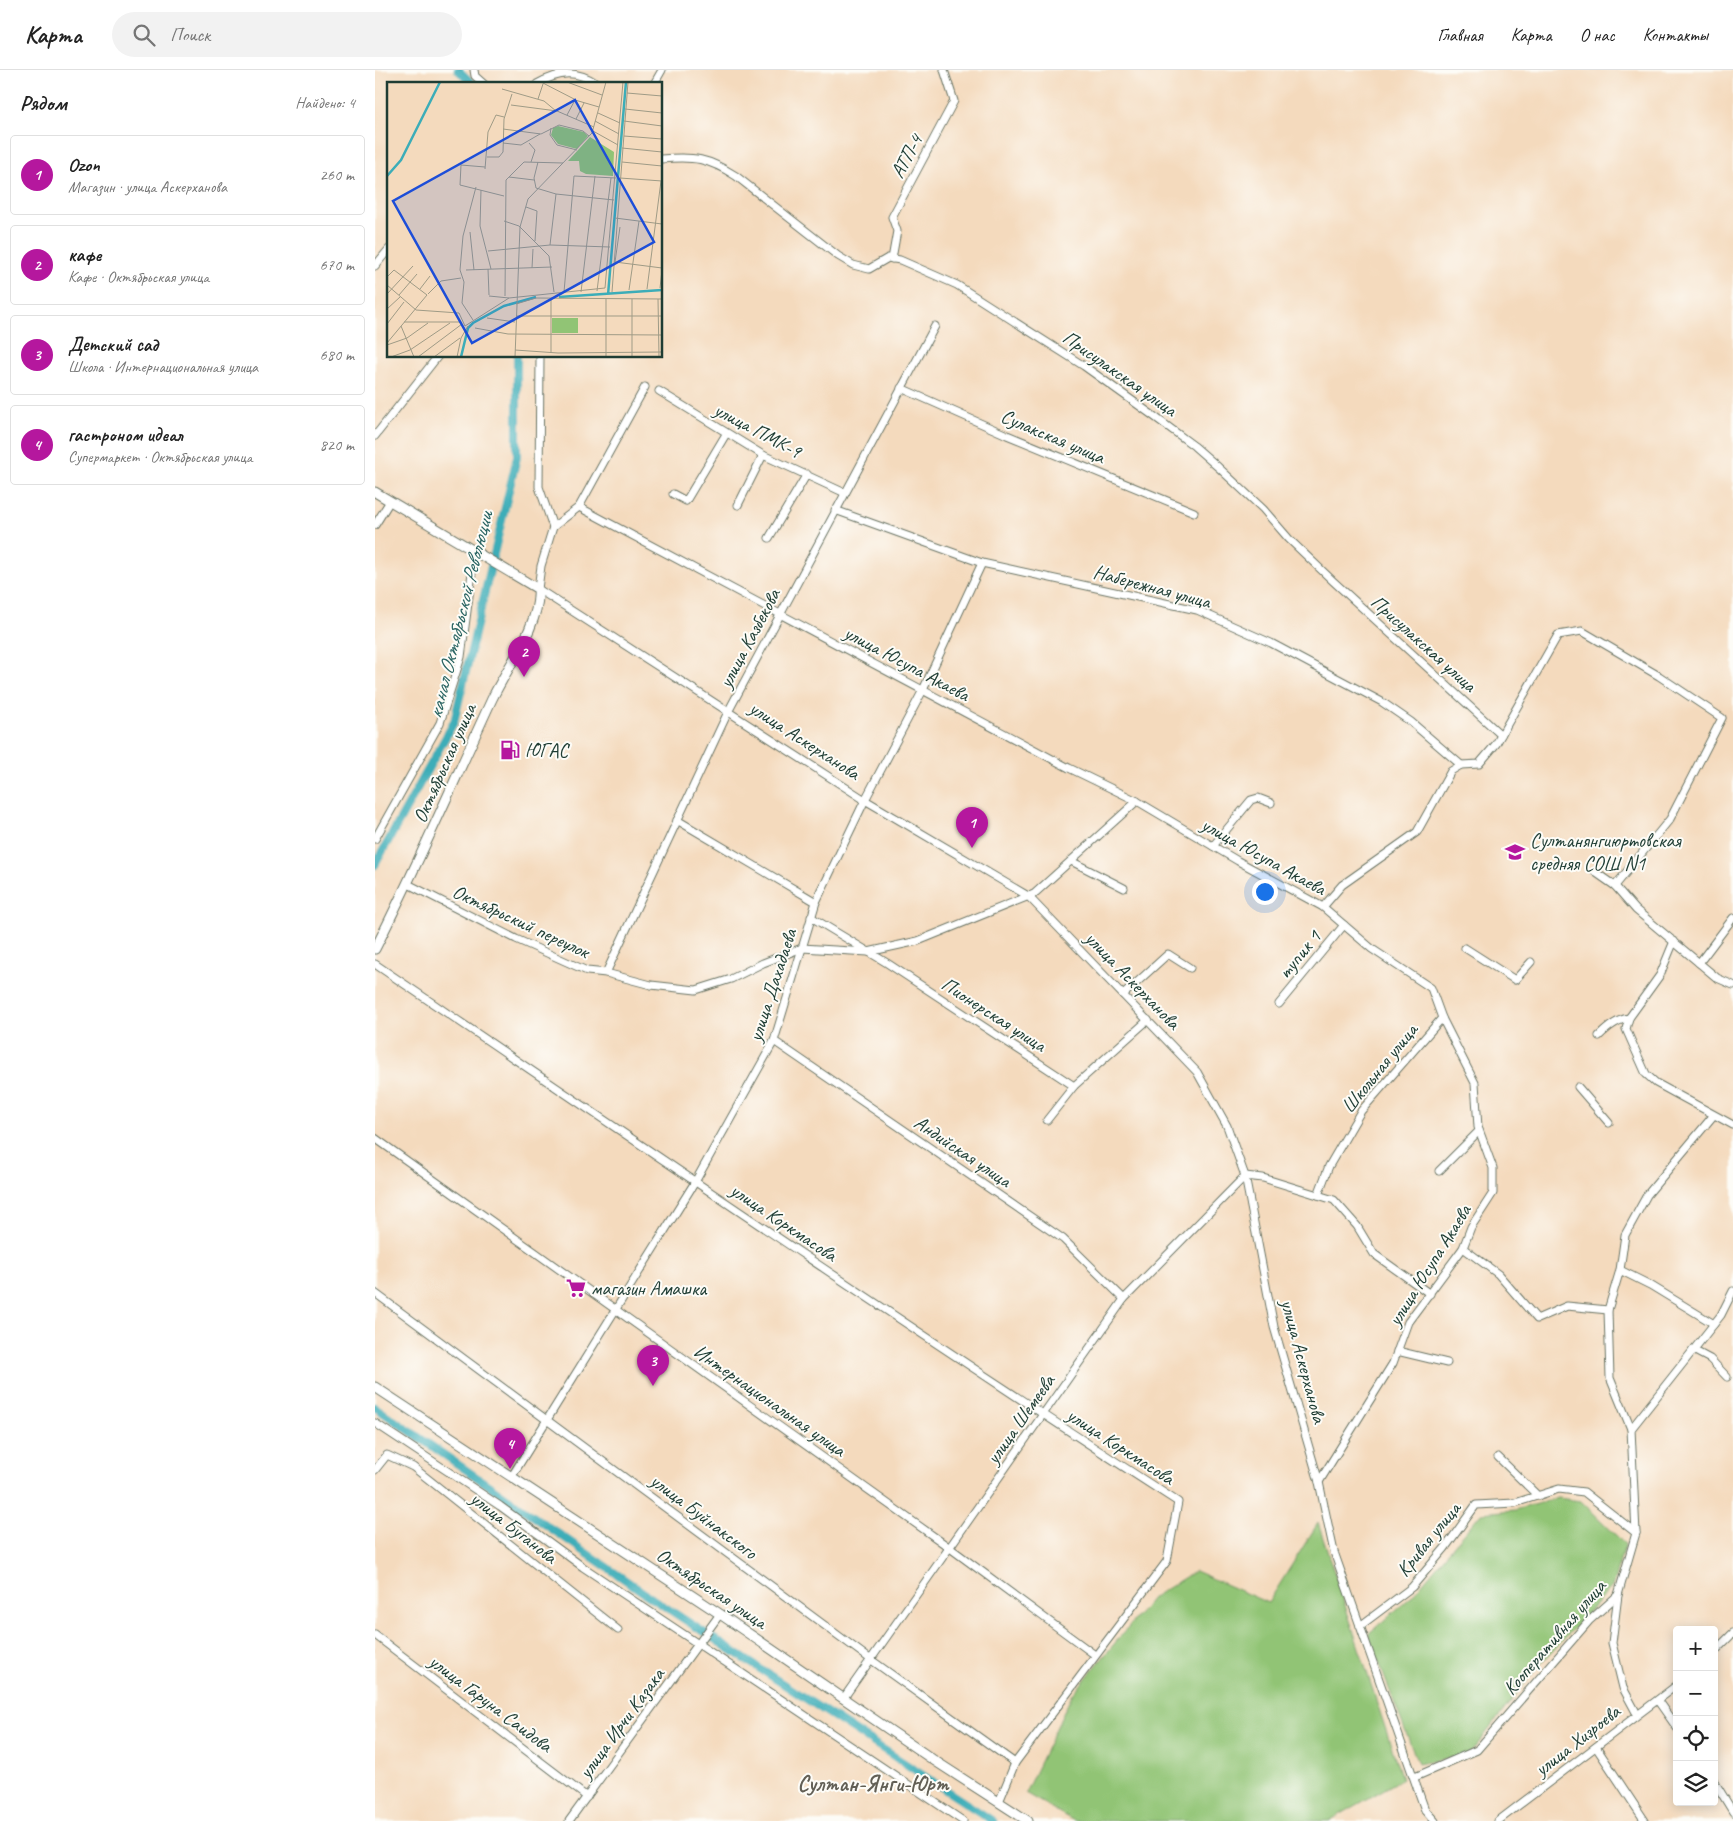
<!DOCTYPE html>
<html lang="ru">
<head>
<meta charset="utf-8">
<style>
	:root { --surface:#fff; --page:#f2f2f2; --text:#222; --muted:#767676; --line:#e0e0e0; --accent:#b5179e }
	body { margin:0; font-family:Caveat,sans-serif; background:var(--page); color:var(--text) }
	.controls { position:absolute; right:15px; bottom:15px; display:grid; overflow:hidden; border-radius:5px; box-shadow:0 2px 12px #0003 }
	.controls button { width:45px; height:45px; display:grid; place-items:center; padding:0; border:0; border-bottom:1px solid var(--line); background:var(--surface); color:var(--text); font:25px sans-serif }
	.you { position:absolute; left:889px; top:821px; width:18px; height:18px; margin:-12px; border:4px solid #fff; border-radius:50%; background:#1a73e8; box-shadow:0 0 0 8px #1a73e833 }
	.badge { display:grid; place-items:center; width:32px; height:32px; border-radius:50%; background:var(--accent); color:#fff; font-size:16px; font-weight:700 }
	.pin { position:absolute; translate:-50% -41px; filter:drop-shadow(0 1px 2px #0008) }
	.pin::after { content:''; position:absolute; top:26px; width:18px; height:15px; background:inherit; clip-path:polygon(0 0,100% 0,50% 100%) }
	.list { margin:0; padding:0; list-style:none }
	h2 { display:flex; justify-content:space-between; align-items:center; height:65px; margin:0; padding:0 20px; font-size:21px }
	h2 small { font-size:16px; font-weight:400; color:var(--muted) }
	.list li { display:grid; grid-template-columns:32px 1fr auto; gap:15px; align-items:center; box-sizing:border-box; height:80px; margin:0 10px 10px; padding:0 10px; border:1px solid var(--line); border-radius:5px }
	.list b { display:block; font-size:19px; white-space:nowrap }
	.list p { margin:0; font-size:16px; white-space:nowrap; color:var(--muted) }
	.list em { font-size:16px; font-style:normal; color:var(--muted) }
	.icon { flex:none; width:28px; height:28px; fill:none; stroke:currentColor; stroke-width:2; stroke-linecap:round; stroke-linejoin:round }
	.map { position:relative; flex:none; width:1358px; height:1751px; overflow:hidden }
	header { display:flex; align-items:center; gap:30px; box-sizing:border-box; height:70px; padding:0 25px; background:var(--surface); border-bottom:1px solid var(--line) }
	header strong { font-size:24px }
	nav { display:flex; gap:28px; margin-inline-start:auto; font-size:18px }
	.search { width:350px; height:45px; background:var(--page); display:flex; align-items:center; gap:12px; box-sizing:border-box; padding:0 18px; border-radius:28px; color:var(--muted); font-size:19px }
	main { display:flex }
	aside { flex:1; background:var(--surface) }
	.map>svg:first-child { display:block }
	.green { fill:#91c475; stroke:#588054 }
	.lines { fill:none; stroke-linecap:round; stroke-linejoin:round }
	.canal { stroke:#3cadb8; stroke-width:8 }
	.minor-casing { stroke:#6a7464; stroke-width:9 }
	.tertiary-casing { stroke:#6a7464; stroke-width:11 }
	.minor { stroke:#fff; stroke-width:7 }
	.tertiary { stroke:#fff; stroke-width:9 }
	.labels { text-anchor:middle; stroke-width:4; stroke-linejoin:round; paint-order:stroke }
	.street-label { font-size:20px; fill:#1f3d34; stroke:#fdfcf7 }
	.poi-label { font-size:20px; fill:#1f3d34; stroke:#fdfcf7; text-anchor:start }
	.water-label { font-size:21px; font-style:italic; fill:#296462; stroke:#fdfcf7 }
	.quarter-label { font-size:22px; font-weight:bold; fill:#625f55; stroke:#fdfcf7 }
	.inset-river { fill:none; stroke:#3cadb8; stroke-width:2.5 }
	.inset-road { fill:none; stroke:#9f9b86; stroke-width:1 }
	.view { fill:#1d4ed8; fill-opacity:0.15; stroke:#1d4ed8; stroke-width:2.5 }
	.inset-edge { fill:none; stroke:#1f3d34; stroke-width:2.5 }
</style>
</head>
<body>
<header>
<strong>Карта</strong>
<div class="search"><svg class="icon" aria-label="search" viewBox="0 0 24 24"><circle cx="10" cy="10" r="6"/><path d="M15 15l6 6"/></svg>Поиск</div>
<nav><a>Главная</a><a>Карта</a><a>О нас</a><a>Контакты</a></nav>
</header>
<main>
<aside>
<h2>Рядом<small>Найдено: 4</small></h2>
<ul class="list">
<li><span class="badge">1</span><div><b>Ozon</b><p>Магазин · улица Аскерханова</p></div><em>260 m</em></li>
<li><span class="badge">2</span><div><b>кафе</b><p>Кафе · Октябрьская улица</p></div><em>670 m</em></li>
<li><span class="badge">3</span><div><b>Детский сад</b><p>Школа · Интернациональная улица</p></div><em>680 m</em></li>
<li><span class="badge">4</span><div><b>гастроном идеал</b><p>Супермаркет · Октябрьская улица</p></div><em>820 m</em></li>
</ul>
</aside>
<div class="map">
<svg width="1358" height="1751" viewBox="0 0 1358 1751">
	<rect width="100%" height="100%" fill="#fdfcf7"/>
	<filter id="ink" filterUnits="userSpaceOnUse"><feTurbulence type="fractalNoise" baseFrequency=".02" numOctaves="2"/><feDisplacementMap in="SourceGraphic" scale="10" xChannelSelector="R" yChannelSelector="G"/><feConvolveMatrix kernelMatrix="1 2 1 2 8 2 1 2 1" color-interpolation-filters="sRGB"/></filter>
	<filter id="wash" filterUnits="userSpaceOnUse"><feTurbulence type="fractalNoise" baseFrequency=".0096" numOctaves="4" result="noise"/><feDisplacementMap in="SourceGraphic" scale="20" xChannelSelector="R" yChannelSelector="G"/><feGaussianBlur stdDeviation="1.12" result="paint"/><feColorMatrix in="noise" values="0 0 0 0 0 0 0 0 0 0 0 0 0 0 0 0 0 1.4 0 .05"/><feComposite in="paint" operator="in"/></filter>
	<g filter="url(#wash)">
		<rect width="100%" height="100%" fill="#f4dabd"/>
		<g class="green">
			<path d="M1183 1428 1206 1431 1250 1474 1237 1517 1160 1600 1095 1684 1043 1694 993 1564 1035 1528 1106 1443 1140 1440Z"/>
			<path d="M943 1453 1027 1709 954 1751H699L650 1723 697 1625 778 1527 820 1501 893 1533Z"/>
		</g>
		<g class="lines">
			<g class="canal">
				<path d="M83 0 98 14"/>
				<path d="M0 795 79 652 142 387V286"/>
				<path d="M0 1337 278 1529 618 1751"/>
			</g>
		</g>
	</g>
	<g filter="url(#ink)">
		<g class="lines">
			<defs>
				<g id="minor">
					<path d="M99 0 100 6 109 14"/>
					<path d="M162 14C185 1 201 0 223 14"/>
					<path d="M279 14 287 0"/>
					<path d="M286 89C319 86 333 88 361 106L463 186 478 195 494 199 513 188 525 190 582 215 709 296 780 347 819 376 843 397 888 439 914 469 958 511 1126 665"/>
					<path d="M517 189 522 161 517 147 579 31 569 0"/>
					<path d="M0 196 14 179"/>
					<path d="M165 286 164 417 178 457"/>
					<path d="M270 317 204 437 178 457 166 496 163 519 490 730 653 826 822 1002 852 1056 870 1106 899 1257 944 1412 959 1482 1050 1740 1060 1751"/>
					<path d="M526 318 632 365 819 442"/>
					<path d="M284 321 388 385 470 423"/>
					<path d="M0 366 63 286"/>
					<path d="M298 424 311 431 351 364"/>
					<path d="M363 435 388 385"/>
					<path d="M204 437 694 698 762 731 863 791 948 837 997 879 1056 918 1067 948 1100 1013 1103 1057 1118 1098V1123L1096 1157 1088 1178 1033 1252 1018 1293 944 1412"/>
					<path d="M460 440 607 493 822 540 896 573 1007 632 1036 652 1086 695"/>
					<path d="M0 455 15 431"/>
					<path d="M394 468 432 404"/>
					<path d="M302 750 441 832"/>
					<path d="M0 769 65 653 86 587 100 480"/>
					<path d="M838 776 876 730 883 728 896 733"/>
					<path d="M696 791 749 818"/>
					<path d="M1220 802 1240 816 1261 840 1342 908 1358 915"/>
					<path d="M33 814 141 869 212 901 231 903 276 915 321 920 356 909 388 893 427 878 493 882 543 871 659 824 762 731"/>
					<path d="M948 837 967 815 1042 762 1076 701 1086 695 1104 694 1121 674 1183 565 1207 561 1284 606 1347 648 1295 749 1240 816"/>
					<path d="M436 847 512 893 699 1016 773 950"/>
					<path d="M1299 871 1285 905 1254 948 1251 959 1271 1004 1281 1013 1358 1055"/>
					<path d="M1090 878 1140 910 1156 892"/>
					<path d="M1324 893 1358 848"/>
					<path d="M0 894C266 1075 532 1257 803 1432L792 1491 640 1693 624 1732"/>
					<path d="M231 903 353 642 560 256"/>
					<path d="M748 925 793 884 815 898"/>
					<path d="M904 934 969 855"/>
					<path d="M1224 966C1232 958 1243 949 1254 948"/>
					<path d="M399 971 688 1169 749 1229"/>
					<path d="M1203 1017 1234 1053"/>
					<path d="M672 1050 699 1016"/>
					<path d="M0 1068 575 1478 720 1585"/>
					<path d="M1064 1101 1104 1061"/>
					<path d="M943 1125 954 1096 986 1041 1067 948"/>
					<path d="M1088 1178 1123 1204 1162 1249 1192 1236 1233 1240"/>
					<path d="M1245 1200 1275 1215 1339 1254"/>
					<path d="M0 1223 495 1589 640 1693"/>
					<path d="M1318 1280 1335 1289 1352 1307"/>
					<path d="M1022 1281 1072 1293"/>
					<path d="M0 1353 125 1436 208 1497 588 1751"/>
					<path d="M1256 1359 1235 1308 1233 1240 1245 1200 1250 1165 1272 1125 1338 1046"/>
					<path d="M1123 1387 1163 1426"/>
					<path d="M0 1400 12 1385 38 1397 243 1560"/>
					<path d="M137 1406 320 1112 399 971 441 832 490 730 548 620 607 493"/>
					<path d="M1243 1525 1237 1573 1248 1618 1262 1644"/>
					<path d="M985 1556 1037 1517 1070 1478 1101 1435 1140 1433 1184 1419 1209 1422 1261 1463"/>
					<path d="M0 1565 212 1727"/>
					<path d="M1339 1582 1358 1563"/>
					<path d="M468 1629 749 1229 870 1106 888 1108 959 1130 982 1156 999 1184 1055 1224"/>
					<path d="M1283 1631 1302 1658"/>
					<path d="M1221 1677 1270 1751"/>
					<path d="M1040 1707 1102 1680 1214 1551 1243 1525 1261 1463 1256 1359 1346 1245 1358 1221"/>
					<path d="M1339 1711 1358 1742"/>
					<path d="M194 1751 345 1544"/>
					<path d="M1123 1751 1302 1615"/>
				</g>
				<g id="tertiary">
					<path d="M0 422 163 519C166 554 132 597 117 629 78 713 42 797 0 879"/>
					<path d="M0 1317 345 1544 557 1689 653 1751"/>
				</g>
			</defs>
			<use href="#minor" class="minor-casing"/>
			<use href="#tertiary" class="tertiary-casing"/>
			<use href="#minor" class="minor"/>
			<use href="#tertiary" class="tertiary"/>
		</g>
	</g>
	<defs>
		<symbol id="fuel-bare" viewBox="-9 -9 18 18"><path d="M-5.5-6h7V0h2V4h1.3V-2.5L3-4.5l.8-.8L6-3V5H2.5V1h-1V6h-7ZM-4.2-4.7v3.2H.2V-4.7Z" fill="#b5179e" stroke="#fdfcf7" stroke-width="2.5" paint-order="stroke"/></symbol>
		<symbol id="school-bare" viewBox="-9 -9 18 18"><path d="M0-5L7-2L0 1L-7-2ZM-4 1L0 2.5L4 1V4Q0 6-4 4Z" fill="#b5179e" stroke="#fdfcf7" stroke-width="2.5" paint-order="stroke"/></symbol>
		<symbol id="supermarket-bare" viewBox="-9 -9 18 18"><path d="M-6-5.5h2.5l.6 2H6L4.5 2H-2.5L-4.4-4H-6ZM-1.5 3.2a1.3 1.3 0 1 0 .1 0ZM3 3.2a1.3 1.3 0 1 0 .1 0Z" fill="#b5179e" stroke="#fdfcf7" stroke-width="2.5" paint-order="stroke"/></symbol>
	</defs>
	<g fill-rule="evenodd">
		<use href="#fuel-bare" x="121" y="666" width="28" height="28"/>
		<use href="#school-bare" x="1126" y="768" width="28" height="28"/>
		<use href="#supermarket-bare" x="187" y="1204" width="28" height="28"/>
	</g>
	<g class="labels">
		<g class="street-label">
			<text transform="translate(531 86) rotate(-62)" y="7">АТП-4</text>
			<text transform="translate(745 303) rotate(35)" y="7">Присулакская улица</text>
			<text transform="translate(383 360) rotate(28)" y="7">улица ПМК-9</text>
			<text transform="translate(678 366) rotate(23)" y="7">Сулакская улица</text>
			<text transform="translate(777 516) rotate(15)" y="7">Набережная улица</text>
			<text transform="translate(374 568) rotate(-62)" y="7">улица Казбекова</text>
			<text transform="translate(1049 573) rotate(42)" y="7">Присулакская улица</text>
			<text transform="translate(532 593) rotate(28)" y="7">улица Юсупа Акаева</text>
			<text transform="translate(430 670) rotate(33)" y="7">улица Аскерханова</text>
			<text transform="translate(69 693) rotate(-66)" y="7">Октябрьская улица</text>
			<text transform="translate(889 786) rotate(29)" y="7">улица Юсупа Акаева</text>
			<text transform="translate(146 851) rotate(25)" y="7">Октябрьский переулок</text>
			<text transform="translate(924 884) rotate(-51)" y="7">тупик 1</text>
			<text transform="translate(758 910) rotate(46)" y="7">улица Аскерханова</text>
			<text transform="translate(397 915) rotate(-72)" y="7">улица Дахадаева</text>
			<text transform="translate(619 944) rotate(33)" y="7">Пионерская улица</text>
			<text transform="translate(1004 998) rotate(-51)" y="7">Школьная улица</text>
			<text transform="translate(588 1081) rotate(34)" y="7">Андийская улица</text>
			<text transform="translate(409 1152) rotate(34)" y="7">улица Коркмасова</text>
			<text transform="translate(1054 1195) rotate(-58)" y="7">улица Юсупа Акаева</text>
			<text transform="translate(929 1291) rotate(75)" y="7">улица Аскерханова</text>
			<text transform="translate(395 1330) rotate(35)" y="7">Интернациональная улица</text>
			<text transform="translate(645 1349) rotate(-55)" y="7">улица Шемеева</text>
			<text transform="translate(746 1376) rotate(33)" y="7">улица Коркмасова</text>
			<text transform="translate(329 1446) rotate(37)" y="7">улица Буйнакского</text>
			<text transform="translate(139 1457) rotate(38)" y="7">улица Буганова</text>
			<text transform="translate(1053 1469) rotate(-51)" y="7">Кривая улица</text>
			<text transform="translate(337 1518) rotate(34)" y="7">Октябрьская улица</text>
			<text transform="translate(1179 1567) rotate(-49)" y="7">Кооперативная улица</text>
			<text transform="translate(116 1633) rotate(37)" y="7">улица Гаруна Саидова</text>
			<text transform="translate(246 1653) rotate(-54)" y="7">улица Ирчи Казака</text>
			<text transform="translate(1202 1670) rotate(-38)" y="7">улица Хизроева</text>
		</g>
		<g class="poi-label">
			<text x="150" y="687">ЮГАС</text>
			<text x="1155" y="777">Султанянгиюртовская<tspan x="1155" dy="23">средняя СОШ N1</tspan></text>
			<text x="216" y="1225">магазин Амашка</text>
		</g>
		<g class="water-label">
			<text transform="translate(85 545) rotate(-76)" y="7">канал Октябрьской Революции</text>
		</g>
		<g class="quarter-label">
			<text x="498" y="1721">Султан-Янги-Юрт</text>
		</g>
	</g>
	<g transform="translate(12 12)">
		<rect width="275" height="275" fill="#f4dabd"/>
		<path d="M171 44 197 50 201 54 190 67 171 62 164 53 166 46ZM203 55 227 70 226 94 199 92 193 89 192 79H181ZM165 236H191V251H165Z" fill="#91c475"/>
		<path class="inset-river" d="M0 94 14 78 53 0M221 213 239 0M172 215 275 208M74 275 81 246 86 241 117 224 149 215"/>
		<path class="inset-road" d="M154 0 189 18M180 0 215 13M115 7 157 19 169 29M240 11 275 14M151 17 156 2M124 23 170 29 207 45M238 27 275 31M211 31 233 41M180 33 188 18 212 25M189 37 197 21M208 39 232 52M237 39 275 44M164 46 163 53 170 63 190 68M116 47 154 52 172 43 196 49 202 54M206 49 231 63M237 54 275 57M116 61 134 63 153 52M142 61 148 68 144 80M235 66 275 70M100 75H112L116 70 117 37 125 12M151 80 147 96 149 106 169 112 227 118M235 80 275 84M98 85 74 83 73 103 117 114M98 87 101 50 109 33 117 35M122 95 147 98M233 96 275 99M94 108 93 144 104 187M139 125 150 129 148 159M228 136 275 142M117 139 132 144 162 174 167 210M233 145 228 180 275 186M83 150 87 188M163 163 169 112M101 169 163 163 223 165M145 186 146 167M101 187 102 213M79 188 165 185M0 195 7 188 40 213 0 261M0 203 29 228 72 231 78 244 122 216M273 206 275 188M33 207 43 194M260 207 274 99M242 208 252 139M210 209 224 96M177 210 187 94 229 96M194 210 208 94M225 210 241 0M0 212 26 184M41 212 54 199 74 196M12 213 30 192M102 214 122 216 218 206 236 0M118 214 119 98 137 80 176 81M271 217 272 275M129 222 149 216 275 217M0 227 13 215M129 234H275M100 236 128 240M86 238 75 221 77 200 73 188 76 154 89 105M17 240H74M0 242 17 220M14 244 27 275M88 246 121 252 275 253M0 263 20 256 41 241M128 268 171 271 275 270M164 271V216M4 275 23 268 63 241M31 275 75 242M47 275 73 256M70 275 74 256 81 244M128 275 133 145 141 117 205 51 219 0M219 275V217M245 275V217"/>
		<path class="view" d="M188 18 267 160 85 261 6 119Z"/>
		<rect width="275" height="275" class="inset-edge"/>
	</g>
</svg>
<div class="controls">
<button>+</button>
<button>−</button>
<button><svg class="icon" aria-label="locate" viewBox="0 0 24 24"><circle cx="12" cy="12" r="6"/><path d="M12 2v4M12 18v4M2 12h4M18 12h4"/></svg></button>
<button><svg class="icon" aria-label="layers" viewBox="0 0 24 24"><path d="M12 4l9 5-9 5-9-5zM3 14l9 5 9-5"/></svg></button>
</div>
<div class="you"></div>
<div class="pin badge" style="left:597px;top:778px">1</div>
<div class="pin badge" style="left:149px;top:607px">2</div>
<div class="pin badge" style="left:278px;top:1316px">3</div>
<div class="pin badge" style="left:135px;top:1399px">4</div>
</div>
</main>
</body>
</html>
